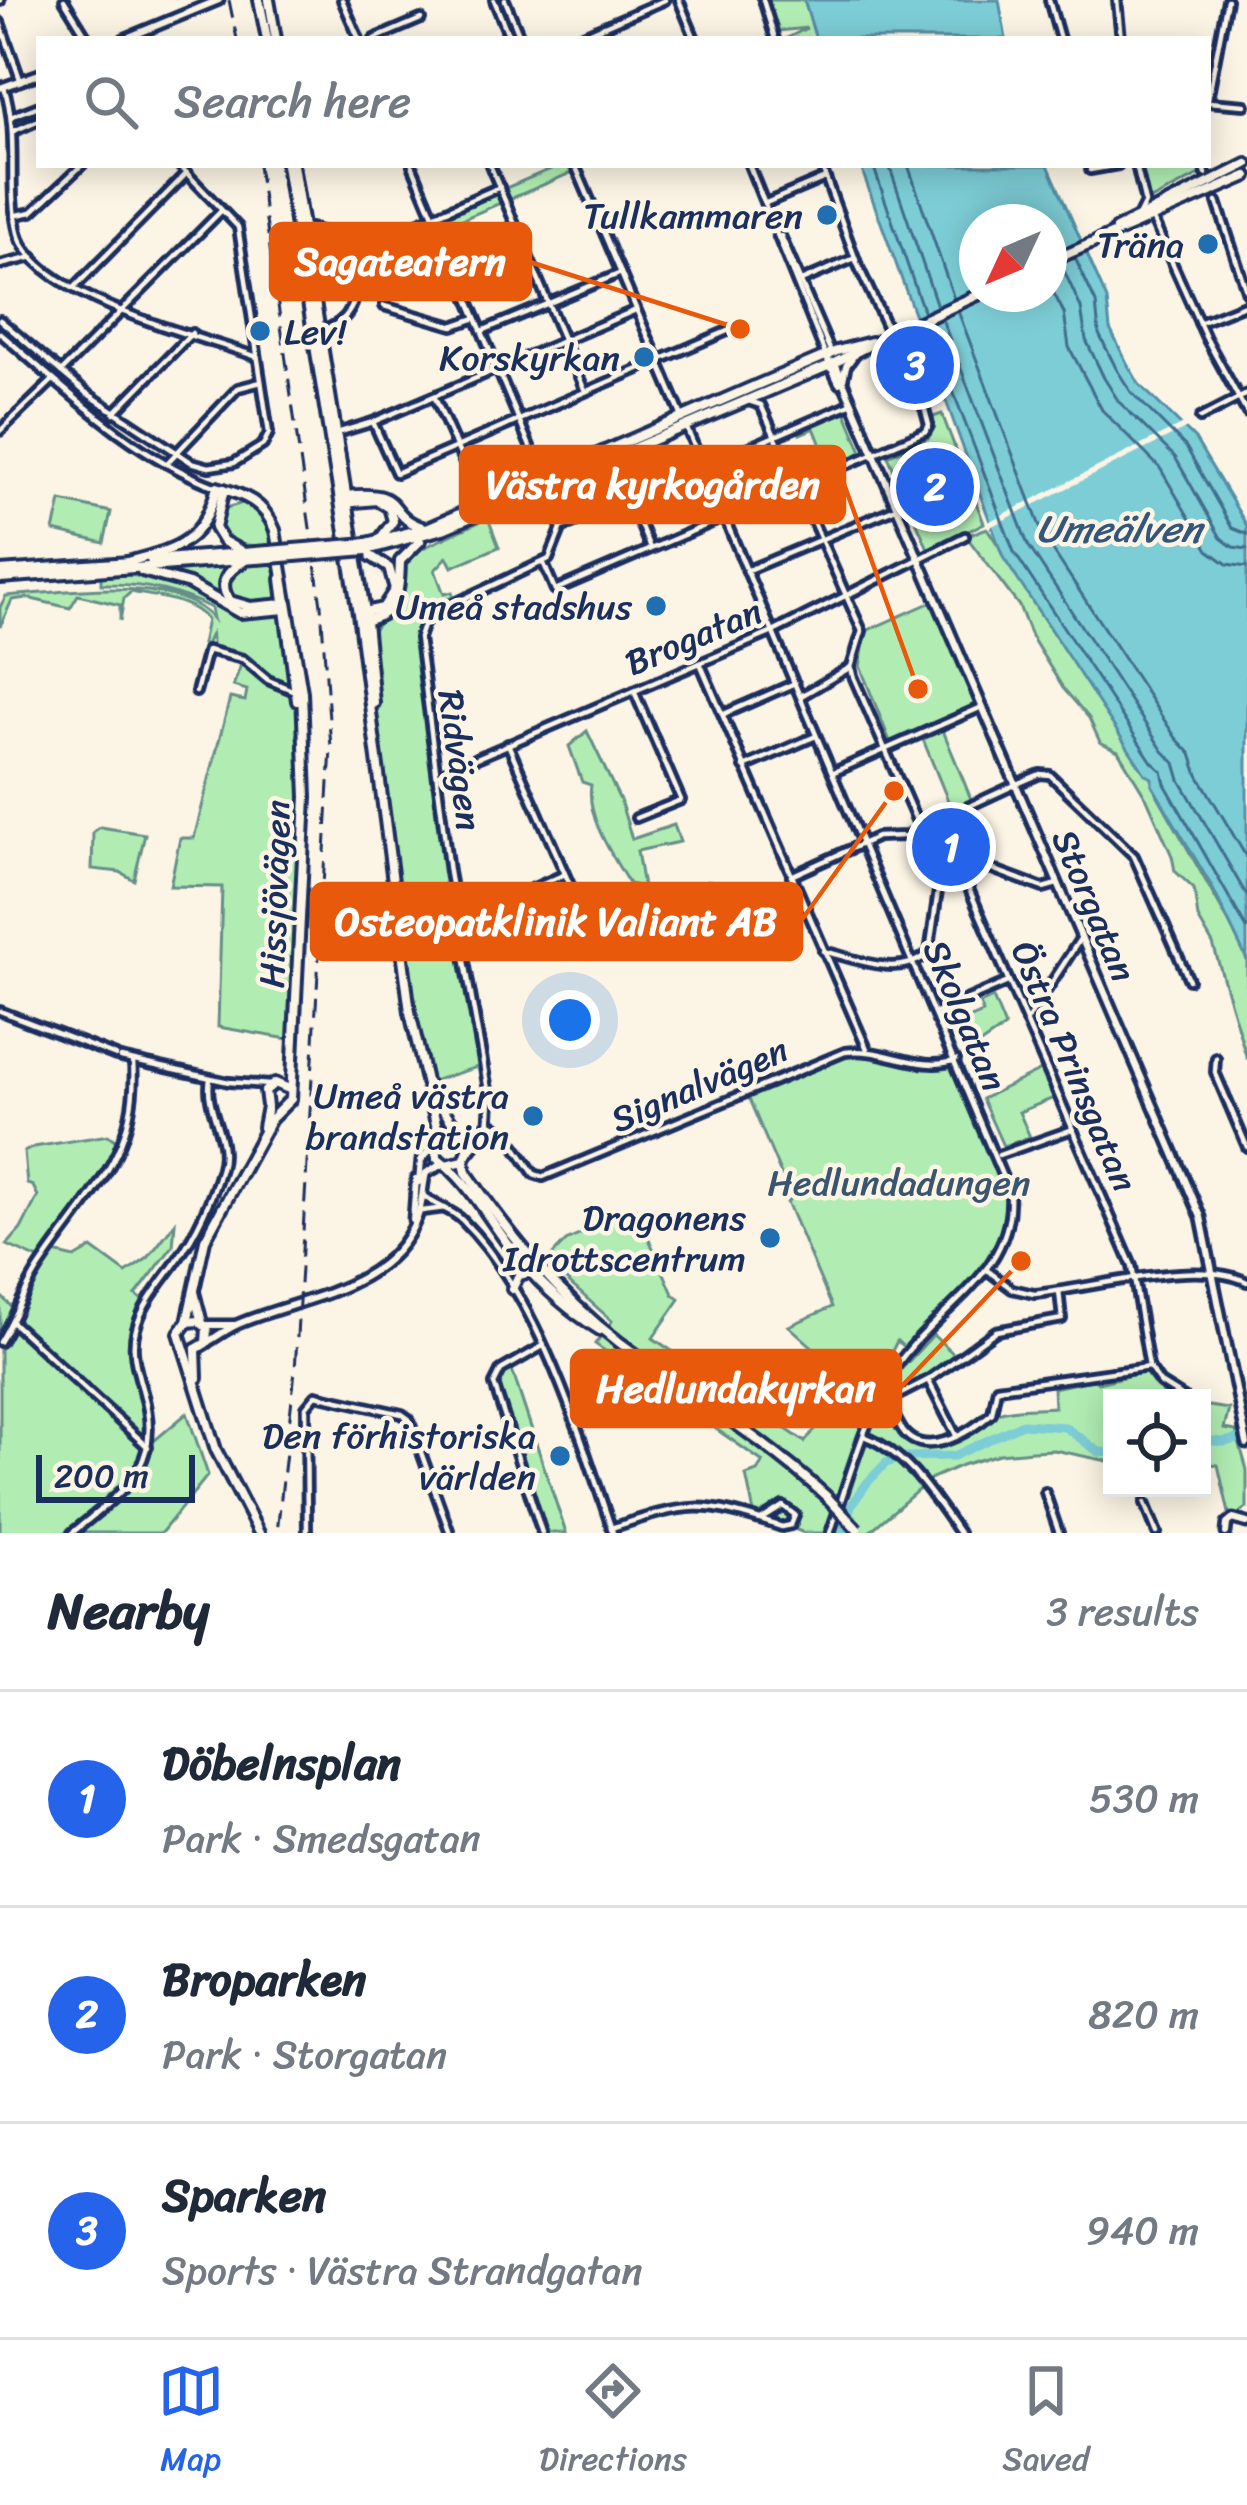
<!DOCTYPE html>
<html lang="en">
<head>
<meta charset="utf-8">
<style>
	:root { --surface:#fff; --page:#f2f2f3; --text:#1f2937; --muted:#747a83; --line:#e0e1e3; --accent:#2563eb }
	body { margin:0; font-family:Sriracha,sans-serif; background:var(--page); color:var(--text) }
	.controls { position:absolute; right:36px; bottom:36px; display:grid; overflow:hidden; border-radius:0px; box-shadow:0 6px 30px #0003 }
	.controls button { width:108px; height:108px; display:grid; place-items:center; padding:0; border:0; border-bottom:3px solid var(--line); background:var(--surface); color:var(--text); font:60px sans-serif }
	.compass { position:absolute; left:959px; top:204px; width:108px; height:108px; border-radius:50%; background:var(--surface); box-shadow:0 6px 30px #0003; rotate:226deg }
	.scale { position:absolute; left:36px; bottom:30px; width:159px; box-sizing:border-box; padding-left:12px; border:6px solid #1b2f5e; border-top:0; font-size:33px; line-height:42px; white-space:nowrap; color:#1b2f5e; -webkit-text-stroke:9px #fcf5e5; paint-order:stroke }
	.you { position:absolute; left:570px; top:1020px; width:42px; height:42px; margin:-30px; border:9px solid #fff; border-radius:50%; background:#1a73e8; box-shadow:0 0 0 18px #1a73e833 }
	.badge { display:grid; place-items:center; width:78px; height:78px; border-radius:50%; background:var(--accent); color:#fff; font-size:39px; font-weight:700 }
	.pin { position:absolute; translate:-50% -50%; border:6px solid #fff; box-shadow:0 3px 12px #0006 }
	.list { margin:0; padding:0; list-style:none }
	h2 { display:flex; justify-content:space-between; align-items:center; height:156px; margin:0; padding:0 48px; font-size:51px }
	h2 small { font-size:39px; font-weight:400; color:var(--muted) }
	.list li { display:grid; grid-template-columns:78px 1fr auto; gap:36px; align-items:center; box-sizing:border-box; height:216px; padding:0 48px; border-top:3px solid var(--line) }
	.list b { display:block; font-size:45px; white-space:nowrap }
	.list p { margin:0; font-size:39px; white-space:nowrap; color:var(--muted) }
	.list em { font-size:39px; font-style:normal; color:var(--muted) }
	.icon { flex:none; width:66px; height:66px; fill:none; stroke:currentColor; stroke-width:2; stroke-linecap:round; stroke-linejoin:round }
	.map { position:relative; flex:none; width:1247px; height:1533px; overflow:hidden }
	.search { position:absolute; background:var(--surface); box-shadow:0 6px 30px #0003; left:36px; right:36px; top:36px; height:132px; display:flex; align-items:center; gap:30px; box-sizing:border-box; padding:0 42px; border-radius:0px; color:var(--muted); font-size:45px }
	.sheet { height:804px; background:var(--surface) }
	nav { display:flex; justify-content:space-around; align-items:center; box-sizing:border-box; height:168px; border-top:3px solid var(--line); background:var(--surface); font-size:33px; color:var(--muted) }
	nav a { display:grid; justify-items:center; gap:6px }
	nav .on { color:var(--accent) }
	.map>svg:first-child { display:block }
	.green { fill:#b1edb3; stroke:#668e88; stroke-width:3 }
	.water { fill:#7dcdd6; stroke:#568ea6; stroke-width:3; fill-rule:evenodd }
	.pier { fill:#fcf5e5 }
	.lines { fill:none; stroke-linecap:round; stroke-linejoin:round }
	.shore { stroke:#426e8e; stroke-width:3 }
	.river { stroke:#7dcdd6; stroke-width:9 }
	.minor-casing { stroke:#1b2f5e; stroke-width:14 }
	.tertiary-casing { stroke:#1b2f5e; stroke-width:15 }
	.secondary-casing { stroke:#1b2f5e; stroke-width:16 }
	.minor { stroke:#fcf5e5; stroke-width:4.5 }
	.tertiary { stroke:#fcf5e5; stroke-width:6 }
	.secondary { stroke:#fcf5e5; stroke-width:8 }
	.rail { stroke:#1b2f5e; stroke-width:3; stroke-dasharray:18 9; stroke-linecap:butt }
	.secondary-bridge-casing { stroke:#1b2f5e; stroke-width:16; stroke-linecap:butt }
	.secondary-bridge { stroke:#fcf5e5; stroke-width:8 }
	.poi-dot { fill:#1f6fb2; stroke:#fcf5e5; stroke-width:4.5 }
	.labels { text-anchor:middle; stroke-width:9; stroke-linejoin:round; paint-order:stroke }
	.poi-label { font-size:36px; fill:#1b2f5e; stroke:#fcf5e5; text-anchor:end }
	.street-label { font-size:36px; fill:#1b2f5e; stroke:#fcf5e5 }
	.park-label { font-size:36px; fill:#39556f; stroke:#fcf5e5 }
	.water-label { font-size:39px; font-style:italic; fill:#34567c; stroke:#fcf5e5 }
	.leader { fill:none; stroke:#e8590c; stroke-width:4.5 }
	.callout-dot { fill:#e8590c; stroke:#fcf5e5; stroke-width:4.5 }
	.callout { fill:#e8590c; stroke:#e8590c; stroke-width:4.5 }
	.callout-label { font-size:39px; text-anchor:middle; font-weight:bold; fill:#fff }
</style>
</head>
<body>
<div class="map">
<svg width="1247" height="1533" viewBox="0 0 1247 1533">
	<rect width="100%" height="100%" fill="#fcf5e5"/>
	<filter id="ink" filterUnits="userSpaceOnUse"><feTurbulence type="fractalNoise" baseFrequency=".00833" numOctaves="2"/><feDisplacementMap in="SourceGraphic" scale="24" xChannelSelector="R" yChannelSelector="G"/><feConvolveMatrix kernelMatrix="1 2 1 2 8 2 1 2 1" color-interpolation-filters="sRGB"/></filter>
	<g filter="url(#ink)">
		<g class="green">
			<path d="M768 0H804L816 39H785L807 28 779 31Z"/>
			<path d="M560 165H568L571 173 360 263 355 252Z"/>
			<path d="M1136 165H1203L1205 172 1145 203Z"/>
			<path d="M907 322 938 404 928 409 891 329Z"/>
			<path d="M845 411 863 454 817 474 816 471 829 465 814 428 800 434 798 430Z"/>
			<path d="M942 414 984 523 929 551 888 456 928 438 934 428 933 417Z"/>
			<path d="M61 501 111 512 104 543 54 531Z"/>
			<path d="M243 503 262 516 274 545C244 546 211 549 223 509Z"/>
			<path d="M488 518 499 547 452 567 447 557 435 570 444 594 452 592 453 597 419 611 411 621 428 618 420 632 456 922 484 1065 429 1082 421 1061 384 836 367 633 373 631C380 617 395 614 401 599 406 586 403 570 406 556Z"/>
			<path d="M987 528 1145 773 1153 778 1152 785 1241 944 1247 960V1059L1213 944 1198 918 1194 889 1175 871 1172 856 1147 799 1118 751 1100 742 1089 718 1063 688 1031 636 1019 606 966 536Z"/>
			<path d="M275 561 291 666 288 680 280 685 296 692 304 750 294 1040 218 1027 222 887 170 886 180 838H194L230 698 245 701 247 690 233 686 243 659 213 651 211 634 206 645 202 644 207 620C192 599 155 597 131 592L124 598 120 621V605L78 595 70 608 27 598 12 600 0 627V607L6 596C59 593 175 573 213 619L211 608C176 590 139 583 101 584V574L157 577 170 571Z"/>
			<path d="M934 601 975 705 891 744 860 666 866 631Z"/>
			<path d="M942 728 973 804 953 813 922 737Z"/>
			<path d="M587 731 620 800 632 839 674 825 680 842 637 851 643 887 629 884C613 856 586 818 591 785L582 782 569 746Z"/>
			<path d="M961 815 982 862 940 879 921 832Z"/>
			<path d="M100 827 145 834 134 880 120 872 92 869 93 832Z"/>
			<path d="M993 998 1005 1027 973 1049 961 1022 983 1013 980 1004Z"/>
			<path d="M867 1049 923 1064 956 1060C980 1117 1039 1203 993 1263 968 1294 936 1322 909 1352L897 1341 871 1393 906 1442C943 1456 966 1430 996 1414 1010 1407 1038 1409 1054 1407L1053 1388 1096 1379 1098 1383 1144 1372 1167 1398H1112V1462L1054 1450 1032 1451 999 1454 962 1465 932 1478 868 1533H804L754 1513 746 1475 757 1471 763 1462 595 1344 612 1321 546 1262 566 1241 636 1209 673 1294 680 1299 653 1338 805 1442 838 1400 836 1368 789 1326 832 1307 787 1202 797 1193 789 1175 782 1177 747 1094 845 1052Z"/>
			<path d="M1041 1070 1054 1098 1019 1112 1030 1137 1003 1146 982 1099Z"/>
			<path d="M108 1135 123 1146 115 1162 50 1252 75 1258 92 1248 126 1273 148 1258 175 1223 173 1246 136 1295 147 1303C124 1344 142 1365 147 1406 149 1419 148 1433 148 1446L187 1413 208 1475 161 1533H0V1295L15 1310 45 1262 7 1245 21 1229 38 1196 33 1186 27 1184 24 1152 34 1147Z"/>
			<path d="M933 1335 956 1356 926 1377 890 1395 897 1374Z"/>
			<path d="M510 1364 566 1533H542L496 1391 495 1378Z"/>
			<path d="M1202 1405 1229 1409 1224 1429 1236 1431 1247 1470V1508L1237 1515 1229 1513 1218 1465 1202 1462Z"/>
		</g>
		<g class="water">
			<path d="M804 0H999L1006 39H816Z"/>
			<path d="M860 165H1048L1107 300 1110 329 1127 363 1139 384 1195 439 1247 526V960L1212 887 1152 785V778L1145 774 1003 557ZM977 222H1049V294H977Z"/>
		</g>
		<path class="pier" d="M1187 422 1191 426 988 528 986 523Z"/>
		<g class="lines">
			<g class="shore">
				<path d="M873 165 924 313"/>
				<path d="M889 165 937 306"/>
				<path d="M908 165 954 299"/>
				<path d="M1075 258 1096 303 1099 334 1117 370 1131 392 1186 447 1232 528 1247 534"/>
				<path d="M1061 264 1081 308 1086 340 1104 378 1119 402 1175 457 1221 538 1233 547 1247 549"/>
				<path d="M1049 284 1064 313 1069 347 1102 410 1160 468 1208 550 1227 564 1247 567"/>
				<path d="M958 311 1044 537 1176 738 1191 754 1198 775 1247 858"/>
				<path d="M942 319 1028 545 1163 751 1175 763 1180 780 1247 896"/>
				<path d="M928 325 1014 552 1152 762 1162 771 1165 784 1247 929"/>
			</g>
			<g class="river">
				<path d="M1202 1440 1224 1442 1247 1437"/>
				<path d="M843 1533 851 1506 867 1483 886 1463 903 1457 954 1456 1022 1424 1065 1427 1099 1452 1112 1453"/>
			</g>
			<defs>
				<g id="minor">
					<path d="M64 0 88 39"/>
					<path d="M342 0 359 39"/>
					<path d="M494 0 510 39"/>
					<path d="M505 0 521 39"/>
					<path d="M679 0 695 39"/>
					<path d="M763 0 775 39"/>
					<path d="M1049 0 1060 39"/>
					<path d="M1117 0 1121 39"/>
					<path d="M0 1V0"/>
					<path d="M0 22 20 79"/>
					<path d="M374 39 421 19"/>
					<path d="M574 39 665 0"/>
					<path d="M4 87C20 137 6 186 18 233 35 298 200 336 257 357"/>
					<path d="M1208 99 1227 0"/>
					<path d="M1208 102 1245 105"/>
					<path d="M13 116 39 106"/>
					<path d="M14 131 39 120"/>
					<path d="M412 165 542 475"/>
					<path d="M490 165 585 391"/>
					<path d="M575 165 683 419"/>
					<path d="M749 165 826 356"/>
					<path d="M1136 165 1145 203 1139 215"/>
					<path d="M1203 165 1206 174"/>
					<path d="M1090 170 1118 165"/>
					<path d="M1217 202 1247 293"/>
					<path d="M766 203 825 178"/>
					<path d="M17 215 32 212 82 165"/>
					<path d="M1153 220 1206 338 1247 413"/>
					<path d="M304 227C361 234 379 316 320 331"/>
					<path d="M781 236 831 352"/>
					<path d="M348 253 500 187"/>
					<path d="M0 265 33 257"/>
					<path d="M355 269 441 232"/>
					<path d="M801 281 855 258"/>
					<path d="M75 287 187 173"/>
					<path d="M384 306 453 326 476 318"/>
					<path d="M0 320 85 392 191 462 209 467 234 463 263 445 269 433 238 227 179 165"/>
					<path d="M1199 323 1247 304"/>
					<path d="M482 331 621 273"/>
					<path d="M0 333C66 390 134 457 217 487"/>
					<path d="M61 372 221 211"/>
					<path d="M435 398 476 491"/>
					<path d="M749 401 761 405 862 631 851 667 853 676 920 829"/>
					<path d="M114 413 192 333"/>
					<path d="M1200 418 1247 394"/>
					<path d="M373 422 396 473 732 329"/>
					<path d="M687 429 1010 1194C1015 1278 928 1311 890 1376 865 1419 847 1485 830 1533"/>
					<path d="M0 431 52 381"/>
					<path d="M337 433 373 422 636 310"/>
					<path d="M168 462 238 388 261 382"/>
					<path d="M629 498 650 548"/>
					<path d="M563 527 850 404"/>
					<path d="M544 564 555 590 926 431 929 425 925 410 857 263 821 165"/>
					<path d="M748 570 896 508"/>
					<path d="M700 663 867 1049"/>
					<path d="M634 691 681 800 636 818"/>
					<path d="M196 692 207 650 243 659 268 680 297 692"/>
					<path d="M801 696 851 667"/>
					<path d="M724 714 795 683"/>
					<path d="M508 744 592 935 708 886"/>
					<path d="M744 767 816 736"/>
					<path d="M834 772 982 707"/>
					<path d="M437 775 773 632 965 536"/>
					<path d="M963 875 1132 1266 1149 1367"/>
					<path d="M791 876 877 837 905 836 1019 783 1040 774 1050 775 1134 856 1189 980"/>
					<path d="M458 922 563 875"/>
					<path d="M823 951C858 959 898 979 929 953L939 884 984 866 1043 888 1057 884"/>
					<path d="M0 1011 116 1056"/>
					<path d="M936 1013 1008 982"/>
					<path d="M1026 1022 1080 939"/>
					<path d="M121 1058 229 1082 270 1085"/>
					<path d="M1216 1058 1215 1072 1247 1147"/>
					<path d="M489 1122 506 1133 534 1174 543 1177 845 1052C883 1046 920 1074 956 1060"/>
					<path d="M466 1138 474 1137 489 1122"/>
					<path d="M468 1155 488 1130 490 1101 449 872 419 638 424 623 438 611 549 559 561 529 547 486"/>
					<path d="M999 1155 1073 1129"/>
					<path d="M424 1196C435 1206 451 1209 462 1220 539 1296 579 1433 613 1533"/>
					<path d="M422 1211 445 1208"/>
					<path d="M987 1270 1012 1289 1034 1294C1091 1289 1198 1257 1247 1282"/>
					<path d="M1059 1291 1062 1319 996 1331 928 1380 891 1399C890 1410 894 1415 900 1426 919 1463 969 1434 992 1413L997 1388 1149 1367 1160 1383 1184 1398"/>
					<path d="M12 1322 148 1447"/>
					<path d="M0 1342C15 1318 23 1292 39 1268 85 1198 140 1154 133 1062"/>
					<path d="M929 1382 956 1435"/>
					<path d="M866 1437C907 1453 935 1499 959 1533"/>
					<path d="M1045 1492 1059 1533"/>
					<path d="M1145 1503 1157 1533"/>
					<path d="M611 1528C691 1502 701 1500 782 1527L791 1525 795 1515 783 1506 761 1520"/>
					<path d="M72 1533C123 1491 165 1466 143 1392 137 1371 130 1350 136 1329 143 1302 163 1281 178 1259 196 1233 213 1197 221 1168 230 1138 204 1109 210 1079"/>
					<path d="M307 1533 306 1407 316 1395 402 1414 409 1419 450 1533"/>
					<path d="M542 1533 494 1384 501 1370 543 1346"/>
				</g>
				<g id="tertiary">
					<path d="M124 39 219 0"/>
					<path d="M0 88 39 74"/>
					<path d="M826 356 839 383"/>
					<path d="M835 363 1201 1217 1247 1444"/>
					<path d="M843 380 846 366 854 355"/>
					<path d="M419 1182 421 1160 435 1144"/>
					<path d="M413 1220 416 1179"/>
					<path d="M205 1325H234"/>
					<path d="M206 1343C216 1337 227 1329 238 1324 300 1297 388 1292 417 1218 423 1204 422 1188 426 1173L443 1164"/>
					<path d="M1226 1533 1227 1524 1233 1519 1247 1523"/>
				</g>
				<g id="secondary">
					<path d="M259 0 267 39"/>
					<path d="M269 0 276 39"/>
					<path d="M286 165 358 613 410 1012 439 1137"/>
					<path d="M293 165 365 612 374 703"/>
					<path d="M1116 229 1247 164"/>
					<path d="M1049 262 1247 176"/>
					<path d="M224 489 215 528 223 541 241 551"/>
					<path d="M346 496C410 489 382 515 425 528"/>
					<path d="M343 503 377 500 389 507 393 521 380 539"/>
					<path d="M367 543 427 528 757 385 837 351 871 342"/>
					<path d="M367 550 443 529 830 365 878 341"/>
					<path d="M151 560 269 551"/>
					<path d="M244 561C227 571 217 583 230 601L251 607 283 604"/>
					<path d="M127 562C180 548 202 543 217 487 245 495 264 502 275 530L302 692 306 797 291 1099 271 1119 205 1240 187 1322 179 1333 216 1450 259 1533"/>
					<path d="M0 571 130 562"/>
					<path d="M142 571 189 584 240 613 285 609"/>
					<path d="M0 578 270 558"/>
					<path d="M281 579 297 701"/>
					<path d="M360 613 383 608 395 589 389 568 365 552"/>
					<path d="M362 621C399 615 399 592 400 561L420 541"/>
					<path d="M436 1099 469 1147 464 1161 446 1165 437 1158 435 1144 444 1133H457"/>
					<path d="M263 1127 267 1106 265 1091 275 1083 289 1089"/>
					<path d="M464 1161 466 1172C510 1235 557 1295 619 1342 688 1393 762 1437 826 1496"/>
					<path d="M446 1165C477 1192 495 1231 522 1262 544 1288 571 1312 600 1330"/>
					<path d="M512 1289 519 1275 531 1272"/>
					<path d="M194 1292 202 1323"/>
					<path d="M187 1322 199 1321 207 1328 206 1343 196 1349"/>
					<path d="M196 1349 197 1378"/>
				</g>
			</defs>
			<use href="#minor" class="minor-casing"/>
			<use href="#tertiary" class="tertiary-casing"/>
			<use href="#secondary" class="secondary-casing"/>
			<use href="#minor" class="minor"/>
			<use href="#tertiary" class="tertiary"/>
			<use href="#secondary" class="secondary"/>
			<g class="rail">
				<path d="M229 0 237 39"/>
				<path d="M258 165 321 605 331 748 295 1371 277 1533"/>
			</g>
			<defs>
				<g id="secondary-bridge">
					<path d="M878 341 980 294"/>
					<path d="M269 551 367 543"/>
					<path d="M270 558 367 550"/>
					<path d="M826 1496 857 1529"/>
				</g>
			</defs>
			<use href="#secondary-bridge" class="secondary-bridge-casing"/>
			<use href="#secondary-bridge" class="secondary-bridge"/>
		</g>
	</g>
	<g class="poi-dot">
		<circle cx="827" cy="215" r="12"/>
		<circle cx="1208" cy="244" r="12"/>
		<circle cx="260" cy="331" r="12"/>
		<circle cx="644" cy="357" r="12"/>
		<circle cx="656" cy="606" r="12"/>
		<circle cx="533" cy="1116" r="12"/>
		<circle cx="770" cy="1238" r="12"/>
		<circle cx="560" cy="1456" r="12"/>
	</g>
	<g class="labels">
		<g class="poi-label">
			<text x="803" y="228">Tullkammaren</text>
			<text x="1184" y="257">Träna</text>
			<text x="284" y="344" text-anchor="start">Lev!</text>
			<text x="620" y="370">Korskyrkan</text>
			<text x="632" y="619">Umeå stadshus</text>
			<text x="509" y="1108">Umeå västra<tspan x="509" dy="41">brandstation</tspan></text>
			<text x="746" y="1230">Dragonens<tspan x="746" dy="41">Idrottscentrum</tspan></text>
			<text x="536" y="1448">Den förhistoriska<tspan x="536" dy="41">världen</tspan></text>
		</g>
		<g class="street-label">
			<text transform="translate(693 636) rotate(-23)" y="13">Brogatan</text>
			<text transform="translate(461 760) rotate(82)" y="13">Ridvägen</text>
			<text transform="translate(274 894) rotate(-88)" y="13">Hissjövägen</text>
			<text transform="translate(1095 905) rotate(67)" y="13">Storgatan</text>
			<text transform="translate(966 1015) rotate(67)" y="13">Skolgatan</text>
			<text transform="translate(1075 1066) rotate(67)" y="13">Östra Prinsgatan</text>
			<text transform="translate(699 1084) rotate(-23)" y="13">Signalvägen</text>
		</g>
		<g class="park-label">
			<text x="899" y="1195">Hedlundadungen</text>
		</g>
		<g class="water-label">
			<text x="1119" y="542">Umeälven</text>
		</g>
	</g>
	<path class="leader" d="M740 329L530 262M918 689L844 484M894 791L801 921M1021 1261L900 1388"/>
	<g class="callout-dot">
		<circle cx="740" cy="329" r="12"/>
		<circle cx="918" cy="689" r="12"/>
		<circle cx="894" cy="791" r="12"/>
		<circle cx="1021" cy="1261" r="12"/>
	</g>
	<g class="callout">
		<rect x="271" y="224" width="259" height="75" rx="12"/>
		<rect x="461" y="447" width="383" height="75" rx="12"/>
		<rect x="312" y="884" width="489" height="75" rx="12"/>
		<rect x="572" y="1351" width="328" height="75" rx="12"/>
	</g>
	<g class="callout-label">
		<text x="400" y="275">Sagateatern</text>
		<text x="653" y="498">Västra kyrkogården</text>
		<text x="556" y="935">Osteopatklinik Valiant AB</text>
		<text x="736" y="1402">Hedlundakyrkan</text>
	</g>
</svg>
<div class="controls">
<button><svg class="icon" aria-label="locate" viewBox="0 0 24 24"><circle cx="12" cy="12" r="6"/><path d="M12 2v4M12 18v4M2 12h4M18 12h4"/></svg></button>
</div>
<svg class="compass" viewBox="-18 -18 36 36"><path d="M0-13l5 13h-10z" fill="#e53935"/><path d="M0 13l5-13h-10z" fill="#747a83"/></svg>
<div class="scale">200 m</div>
<div class="you"></div>
<div class="pin badge" style="left:951px;top:847px">1</div>
<div class="pin badge" style="left:935px;top:487px">2</div>
<div class="pin badge" style="left:915px;top:365px">3</div>
<div class="search"><svg class="icon" aria-label="search" viewBox="0 0 24 24"><circle cx="10" cy="10" r="6"/><path d="M15 15l6 6"/></svg>Search here</div>
</div>
<section class="sheet">
<h2>Nearby<small>3 results</small></h2>
<ul class="list">
<li><span class="badge">1</span><div><b>Döbelnsplan</b><p>Park · Smedsgatan</p></div><em>530 m</em></li>
<li><span class="badge">2</span><div><b>Broparken</b><p>Park · Storgatan</p></div><em>820 m</em></li>
<li><span class="badge">3</span><div><b>Sparken</b><p>Sports · Västra Strandgatan</p></div><em>940 m</em></li>
</ul>
</section>
<nav>
<a class="on"><svg class="icon" aria-label="map" viewBox="0 0 24 24"><path d="M3 6l6-2 6 2 6-2v14l-6 2-6-2-6 2zM9 4v14M15 6v14"/></svg>Map</a>
<a><svg class="icon" aria-label="directions" viewBox="0 0 24 24"><path d="M12 3l9 9-9 9-9-9zM9 14v-3h6M13 9l2 2-2 2"/></svg>Directions</a>
<a><svg class="icon" aria-label="saved" viewBox="0 0 24 24"><path d="M7 4h10v16l-5-4-5 4z"/></svg>Saved</a>
</nav>
</body>
</html>
